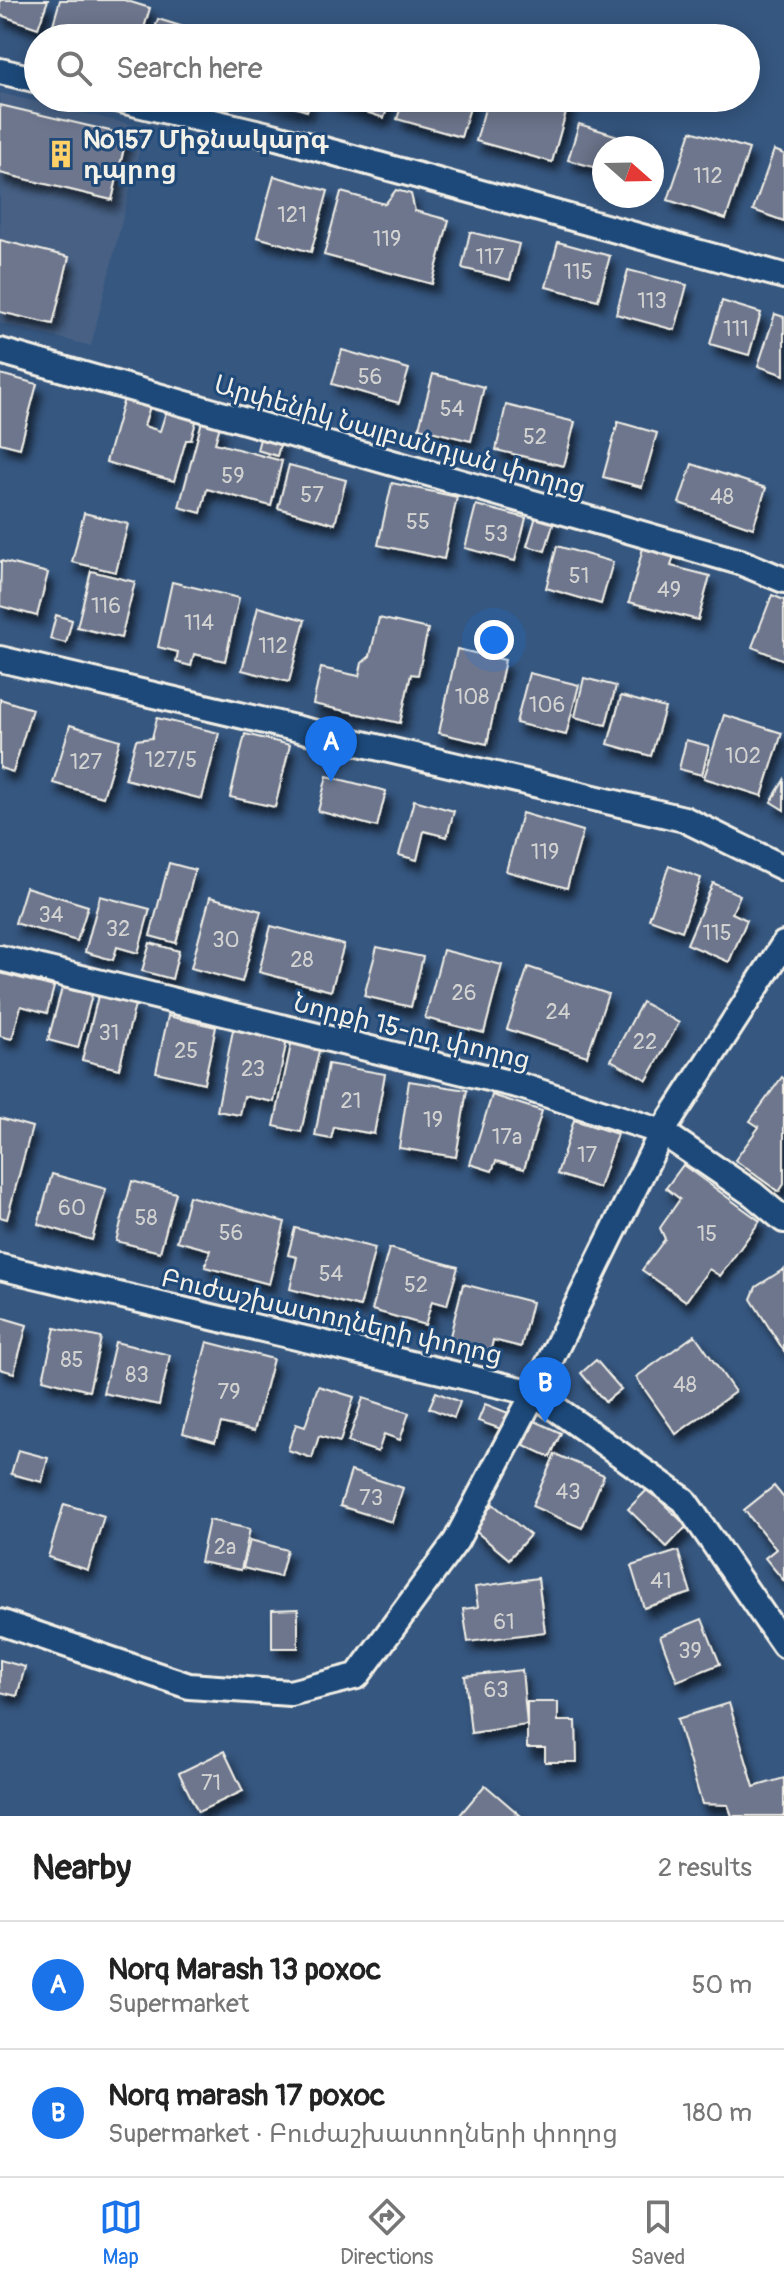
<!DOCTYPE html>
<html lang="en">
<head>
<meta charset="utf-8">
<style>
	:root { --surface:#fff; --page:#f2f2f2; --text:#222; --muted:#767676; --line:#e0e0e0; --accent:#1a73e8 }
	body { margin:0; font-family:Pangolin,"Noto Sans Armenian",sans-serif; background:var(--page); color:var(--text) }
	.compass { position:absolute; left:592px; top:136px; width:72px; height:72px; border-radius:50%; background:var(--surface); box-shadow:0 4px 20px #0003; rotate:110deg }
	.you { position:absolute; left:494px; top:640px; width:28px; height:28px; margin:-20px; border:6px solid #fff; border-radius:50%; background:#1a73e8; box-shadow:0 0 0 12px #1a73e833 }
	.badge { display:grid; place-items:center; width:52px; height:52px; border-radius:50%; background:var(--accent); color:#fff; font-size:26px; font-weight:700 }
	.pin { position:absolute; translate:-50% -66px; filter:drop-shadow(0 2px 4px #0008) }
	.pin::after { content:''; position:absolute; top:42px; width:28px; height:24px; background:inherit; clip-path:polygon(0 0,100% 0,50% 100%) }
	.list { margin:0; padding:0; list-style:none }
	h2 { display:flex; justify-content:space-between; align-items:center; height:104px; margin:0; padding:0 32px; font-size:34px }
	h2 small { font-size:26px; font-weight:400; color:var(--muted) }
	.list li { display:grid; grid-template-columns:52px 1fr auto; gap:24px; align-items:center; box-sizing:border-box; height:128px; padding:0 32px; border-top:2px solid var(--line) }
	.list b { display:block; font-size:30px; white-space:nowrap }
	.list p { margin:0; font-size:26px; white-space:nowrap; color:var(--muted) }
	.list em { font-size:26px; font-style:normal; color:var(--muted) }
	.icon { flex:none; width:44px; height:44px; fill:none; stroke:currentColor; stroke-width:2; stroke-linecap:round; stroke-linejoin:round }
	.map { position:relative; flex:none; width:784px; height:1816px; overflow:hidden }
	.search { position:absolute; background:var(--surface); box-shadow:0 4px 20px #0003; left:24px; right:24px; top:24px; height:88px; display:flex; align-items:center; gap:20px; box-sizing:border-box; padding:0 28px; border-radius:44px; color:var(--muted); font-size:30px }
	.sheet { height:360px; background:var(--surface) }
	nav { display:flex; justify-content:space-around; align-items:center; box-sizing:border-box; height:112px; border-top:2px solid var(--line); background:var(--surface); font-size:22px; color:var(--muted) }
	nav a { display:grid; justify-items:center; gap:4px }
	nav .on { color:var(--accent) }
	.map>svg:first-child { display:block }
	.built { fill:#466084 }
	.building { fill:#6d768d; stroke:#f4f1e8; stroke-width:2; filter:url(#shadow) }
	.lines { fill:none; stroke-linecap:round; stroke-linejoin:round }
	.minor-casing { stroke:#f4f1e8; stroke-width:30 }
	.minor { stroke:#1f4a7a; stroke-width:24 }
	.labels { text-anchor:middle; stroke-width:6; stroke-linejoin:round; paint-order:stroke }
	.number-label { font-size:22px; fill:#d2d2d1 }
	.poi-label { font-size:26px; font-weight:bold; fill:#f4f1e8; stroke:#1f4a7a; text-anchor:start }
	.street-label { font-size:26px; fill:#f4f1e8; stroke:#1f4a7a }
</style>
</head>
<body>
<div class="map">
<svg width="784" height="1816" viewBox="0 0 784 1816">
	<defs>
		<filter id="shadow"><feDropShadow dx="5" dy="9" stdDeviation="4" flood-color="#0009"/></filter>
	</defs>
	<rect width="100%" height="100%" fill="#365780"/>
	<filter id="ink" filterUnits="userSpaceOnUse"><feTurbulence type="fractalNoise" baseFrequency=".0125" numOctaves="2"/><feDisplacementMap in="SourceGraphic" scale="16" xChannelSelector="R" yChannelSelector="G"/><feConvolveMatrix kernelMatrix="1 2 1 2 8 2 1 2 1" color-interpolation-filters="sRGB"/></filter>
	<g filter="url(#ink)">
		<path class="built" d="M0 93 145 128 91 346 0 323Z"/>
		<g class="building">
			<path d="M0 0H48L38 28 0 15Z"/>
			<path d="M60 0H124L150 8 141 38H61L50 35Z"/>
			<path d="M158 19 203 33 201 38H152Z"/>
			<path d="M264 98H311L307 111Z"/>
			<path d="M334 98H391L384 118 333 101Z"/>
			<path d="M404 98H473L461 137 397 119Z"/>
			<path d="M488 98H570L552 162 476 141Z"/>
			<path d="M0 105 127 135 112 200 0 173Z"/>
			<path d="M579 124 647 145 646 148H604V170L568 160Z"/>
			<path d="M691 131 749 149 726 219 668 200Z"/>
			<path d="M774 150 784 154V221L753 210Z"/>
			<path d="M274 176 328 191 311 252 257 237Z"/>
			<path d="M396 190 411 194 415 211 449 220 432 284 324 255 341 192 385 204Z"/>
			<path d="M470 232 519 244 510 280 462 268Z"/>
			<path d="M0 240 69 257 53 324 0 312Z"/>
			<path d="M558 242 610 256 598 300 546 287Z"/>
			<path d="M628 270 687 285 675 330 616 314Z"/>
			<path d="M722 301 761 313 749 355 710 344Z"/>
			<path d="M775 314 784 317V375L758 366Z"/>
			<path d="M342 350 409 369 399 403 332 384Z"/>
			<path d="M0 374 37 384 20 448 0 443Z"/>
			<path d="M433 374 484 387 471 441 419 428Z"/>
			<path d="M125 395 151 403 144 426 160 431 167 409 197 418 191 440H186L174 481 106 462Z"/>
			<path d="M506 405 575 422 564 466 496 450Z"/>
			<path d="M202 421 220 426 215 443 282 461 271 506 207 489 201 513 179 507Z"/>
			<path d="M618 422 657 433 642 487 603 477Z"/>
			<path d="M261 435 281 441 277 456 257 450Z"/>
			<path d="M692 464 766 488 753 528 679 503Z"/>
			<path d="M289 465 346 480 335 524 278 508Z"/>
			<path d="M392 483 457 497 444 559 378 545Z"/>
			<path d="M476 505 526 518 515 561 465 548Z"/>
			<path d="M84 513 128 524 116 572 72 562Z"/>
			<path d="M537 513 555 518 545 551 527 546Z"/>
			<path d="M644 544 675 552 671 566 710 576 698 620 629 602Z"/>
			<path d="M557 546 613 562 601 604 546 588Z"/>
			<path d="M1 561 48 573 37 616 0 606Z"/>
			<path d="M91 571 135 582 121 638 77 627Z"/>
			<path d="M172 582 239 598 225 661 194 654 191 666 176 662 178 652 158 647Z"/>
			<path d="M772 595 784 600V660L752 647Z"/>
			<path d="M258 607 305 620 289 682 242 670Z"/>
			<path d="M56 615 72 620 66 643 50 639Z"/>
			<path d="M379 618 428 629 418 675 411 674 400 723 313 704 321 668 359 676 362 663 370 656Z"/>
			<path d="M457 649 505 660 487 744 439 733Z"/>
			<path d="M529 673 579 685 566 735 516 723Z"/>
			<path d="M584 678 616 686 606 725 575 717Z"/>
			<path d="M621 696 665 708 651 756 608 744Z"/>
			<path d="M0 699 32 709 13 772 0 768Z"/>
			<path d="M724 715 782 733 762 796 704 778Z"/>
			<path d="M157 718 219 733 202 799 125 779 136 740 152 738Z"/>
			<path d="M70 725 120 740 103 797 53 783Z"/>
			<path d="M245 734 290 745 275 807 230 797Z"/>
			<path d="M686 740 709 746 702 775 679 769Z"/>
			<path d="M327 776 386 791 377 827 318 811Z"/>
			<path d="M784 780V810L771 802Z"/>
			<path d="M414 800 454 811 447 837 424 831 417 860 399 855Z"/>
			<path d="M522 813 583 831 567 888 506 871Z"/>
			<path d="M169 863 195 870 176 943 150 936Z"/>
			<path d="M669 866 701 878 682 931 649 919Z"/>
			<path d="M713 883 740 895 732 913 747 920 729 962 687 944Z"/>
			<path d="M26 887 88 906 77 941 15 923Z"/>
			<path d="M100 896 150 909 138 953 117 947 113 960 85 952Z"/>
			<path d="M210 897 261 911 242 982 191 968Z"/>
			<path d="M271 926 344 945 331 991 259 972Z"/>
			<path d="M150 943 179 951 172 979 142 971Z"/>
			<path d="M377 947 423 957 411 1007 364 996Z"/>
			<path d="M443 950 502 965 484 1033 425 1018Z"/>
			<path d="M528 967 608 994 587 1056 507 1029Z"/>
			<path d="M0 973 54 987 47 1013 21 1006 12 1039 0 1036Z"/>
			<path d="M62 988 92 995 78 1048 48 1040Z"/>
			<path d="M98 996 135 1005 119 1069 82 1060Z"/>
			<path d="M642 1002 679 1023 647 1080 611 1060Z"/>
			<path d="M168 1016 216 1027 204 1083 156 1072Z"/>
			<path d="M233 1030 287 1040 274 1102 244 1096 240 1115 217 1111Z"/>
			<path d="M292 1040 320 1046 301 1132 274 1126Z"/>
			<path d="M328 1064 385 1074 374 1134 334 1127 331 1139 315 1136Z"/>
			<path d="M782 1077 784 1079V1184L779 1192 735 1160 759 1127 750 1121Z"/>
			<path d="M409 1081 467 1090 456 1157 399 1148Z"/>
			<path d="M492 1095 542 1111 524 1169 496 1161 492 1171 470 1164Z"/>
			<path d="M0 1118 32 1127 7 1219 0 1217Z"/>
			<path d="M574 1120 617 1134 599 1188 557 1174Z"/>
			<path d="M683 1165 760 1221 720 1276 709 1269 686 1301 642 1270 665 1239 660 1228 680 1199 666 1188Z"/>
			<path d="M52 1174 106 1189 92 1240 38 1224Z"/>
			<path d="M132 1181 176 1193 160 1252 116 1241Z"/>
			<path d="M189 1196 285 1222 269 1284 205 1267 210 1250 177 1241Z"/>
			<path d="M295 1228 375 1248 360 1307 290 1289 297 1257 288 1255Z"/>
			<path d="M389 1248 458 1267 447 1305 432 1301 425 1325 372 1310Z"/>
			<path d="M784 1269V1351L751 1299 756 1287Z"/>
			<path d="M463 1284 532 1302 521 1347 493 1340 490 1354 448 1344Z"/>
			<path d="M0 1317 27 1325 14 1373 0 1369Z"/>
			<path d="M55 1328 101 1338 89 1391 43 1379Z"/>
			<path d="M695 1335 735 1392 676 1434 636 1377Z"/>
			<path d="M115 1342 170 1355 159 1405 103 1393Z"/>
			<path d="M207 1342 273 1359 254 1431 221 1423 215 1442 183 1433Z"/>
			<path d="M596 1360 621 1389 605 1402 581 1373Z"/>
			<path d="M318 1386 354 1397 340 1442 319 1436 312 1458 288 1450 296 1424 305 1427Z"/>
			<path d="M436 1392 460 1402 454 1418 429 1408Z"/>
			<path d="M363 1398 409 1413 400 1440 384 1434 378 1452 348 1442Z"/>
			<path d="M485 1404 511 1414 504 1430 478 1421Z"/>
			<path d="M535 1421 561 1433 550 1457 524 1445Z"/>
			<path d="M18 1450 48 1458 42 1482 11 1474Z"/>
			<path d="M555 1454 604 1475 582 1528 532 1506Z"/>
			<path d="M351 1471 403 1488 392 1522 340 1506Z"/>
			<path d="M774 1486 784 1498V1581L765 1558 776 1549 744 1510Z"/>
			<path d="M648 1489 687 1526 667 1547 628 1509Z"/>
			<path d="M64 1504 104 1516 88 1570 48 1557Z"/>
			<path d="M493 1504 530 1535 509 1559 473 1529Z"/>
			<path d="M209 1520 250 1529 241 1570 200 1562Z"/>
			<path d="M250 1540 287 1550 280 1577 243 1568Z"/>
			<path d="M678 1551 691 1593 644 1608 631 1566Z"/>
			<path d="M538 1578 545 1632 468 1642 463 1609 478 1607 475 1587Z"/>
			<path d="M298 1609V1648H272V1610Z"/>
			<path d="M702 1619 720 1664 677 1681 660 1636Z"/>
			<path d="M0 1660 25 1667 17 1696 0 1692Z"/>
			<path d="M522 1670 527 1725 471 1733 465 1676Z"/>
			<path d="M527 1702H558V1721H576L577 1762H545V1748H527Z"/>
			<path d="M729 1703 754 1787 784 1778V1816H732L728 1805 702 1804 677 1719Z"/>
			<path d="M224 1751 243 1791 198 1812 179 1773Z"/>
			<path d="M485 1785 521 1816H459Z"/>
		</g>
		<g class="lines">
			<defs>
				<g id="minor">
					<path d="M0 71 38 80"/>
					<path d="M112 98 273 136 784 276"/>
					<path d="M0 351 740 562 784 580"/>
					<path d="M0 659 684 819 784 868"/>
					<path d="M0 958 521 1086 662 1132 753 1194 784 1220"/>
					<path d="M0 1267 534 1393 684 1500 784 1645"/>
					<path d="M0 1622 189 1686 290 1693 357 1676 456 1541 534 1393 662 1132 784 944"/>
				</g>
			</defs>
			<use href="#minor" class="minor-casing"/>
			<use href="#minor" class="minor"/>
		</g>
	</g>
	<defs>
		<symbol id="building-bare" viewBox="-9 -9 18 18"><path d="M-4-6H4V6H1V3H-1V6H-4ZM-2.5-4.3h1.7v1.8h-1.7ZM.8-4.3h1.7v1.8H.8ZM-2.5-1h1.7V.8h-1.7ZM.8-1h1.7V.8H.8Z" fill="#ffd166" stroke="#1f4a7a" stroke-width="2.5" paint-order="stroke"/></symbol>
	</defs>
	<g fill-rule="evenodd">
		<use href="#building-bare" x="41" y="134" width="40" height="40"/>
	</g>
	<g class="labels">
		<g class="number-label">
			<text x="708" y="183">112</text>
			<text x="292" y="222">121</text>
			<text x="387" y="246">119</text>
			<text x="490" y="264">117</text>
			<text x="578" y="279">115</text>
			<text x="652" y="308">113</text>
			<text x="736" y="336">111</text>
			<text x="370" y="384">56</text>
			<text x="452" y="416">54</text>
			<text x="535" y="444">52</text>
			<text x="233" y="483">59</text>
			<text x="312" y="502">57</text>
			<text x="722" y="504">48</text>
			<text x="418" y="529">55</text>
			<text x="496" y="541">53</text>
			<text x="579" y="583">51</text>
			<text x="669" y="597">49</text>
			<text x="106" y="613">116</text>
			<text x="199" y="630">114</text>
			<text x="273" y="653">112</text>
			<text x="472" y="704">108</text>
			<text x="547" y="712">106</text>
			<text x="743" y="763">102</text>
			<text x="171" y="767">127/5</text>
			<text x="86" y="769">127</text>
			<text x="545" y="859">119</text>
			<text x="51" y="922">34</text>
			<text x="118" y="936">32</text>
			<text x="717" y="940">115</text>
			<text x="226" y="947">30</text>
			<text x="302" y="967">28</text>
			<text x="464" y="1000">26</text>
			<text x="558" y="1019">24</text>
			<text x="109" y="1040">31</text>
			<text x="645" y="1049">22</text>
			<text x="186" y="1058">25</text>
			<text x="253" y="1076">23</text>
			<text x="351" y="1108">21</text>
			<text x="433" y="1127">19</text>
			<text x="507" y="1144">17a</text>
			<text x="587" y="1162">17</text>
			<text x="72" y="1215">60</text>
			<text x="146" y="1225">58</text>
			<text x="231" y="1240">56</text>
			<text x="707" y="1241">15</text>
			<text x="331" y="1281">54</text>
			<text x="416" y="1292">52</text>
			<text x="72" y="1367">85</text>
			<text x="137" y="1382">83</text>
			<text x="685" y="1392">48</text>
			<text x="229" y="1399">79</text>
			<text x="568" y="1499">43</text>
			<text x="371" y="1505">73</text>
			<text x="225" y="1554">2a</text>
			<text x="661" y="1588">41</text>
			<text x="504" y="1629">61</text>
			<text x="690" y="1658">39</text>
			<text x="496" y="1697">63</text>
			<text x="211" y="1790">71</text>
		</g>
		<g class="poi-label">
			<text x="83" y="148">№157 Միջնակարգ<tspan x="83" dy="30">դպրոց</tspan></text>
		</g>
		<g class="street-label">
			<text transform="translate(400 436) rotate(16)" y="9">Արփենիկ Նալբանդյան փողոց</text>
			<text transform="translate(412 1031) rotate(14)" y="9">Նորքի 15-րդ փողոց</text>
			<text transform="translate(332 1316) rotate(13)" y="9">Բուժաշխատողների փողոց</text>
		</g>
	</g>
</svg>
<svg class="compass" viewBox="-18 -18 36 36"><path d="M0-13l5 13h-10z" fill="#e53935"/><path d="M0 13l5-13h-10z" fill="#767676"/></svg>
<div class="you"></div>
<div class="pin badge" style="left:331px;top:782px">A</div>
<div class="pin badge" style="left:545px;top:1423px">B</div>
<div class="search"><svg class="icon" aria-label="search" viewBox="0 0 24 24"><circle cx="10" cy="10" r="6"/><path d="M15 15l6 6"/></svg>Search here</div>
</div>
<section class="sheet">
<h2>Nearby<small>2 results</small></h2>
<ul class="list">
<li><span class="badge">A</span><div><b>Norq Marash 13 poxoc</b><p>Supermarket</p></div><em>50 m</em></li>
<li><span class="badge">B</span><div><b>Norq marash 17 poxoc</b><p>Supermarket · Բուժաշխատողների փողոց</p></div><em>180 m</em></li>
</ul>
</section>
<nav>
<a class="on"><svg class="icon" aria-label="map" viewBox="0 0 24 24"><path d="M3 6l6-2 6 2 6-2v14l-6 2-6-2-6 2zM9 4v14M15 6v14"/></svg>Map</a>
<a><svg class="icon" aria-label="directions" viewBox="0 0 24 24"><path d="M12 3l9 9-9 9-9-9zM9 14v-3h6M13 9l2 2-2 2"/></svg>Directions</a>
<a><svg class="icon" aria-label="saved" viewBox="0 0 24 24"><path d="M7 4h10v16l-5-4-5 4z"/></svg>Saved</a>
</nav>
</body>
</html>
